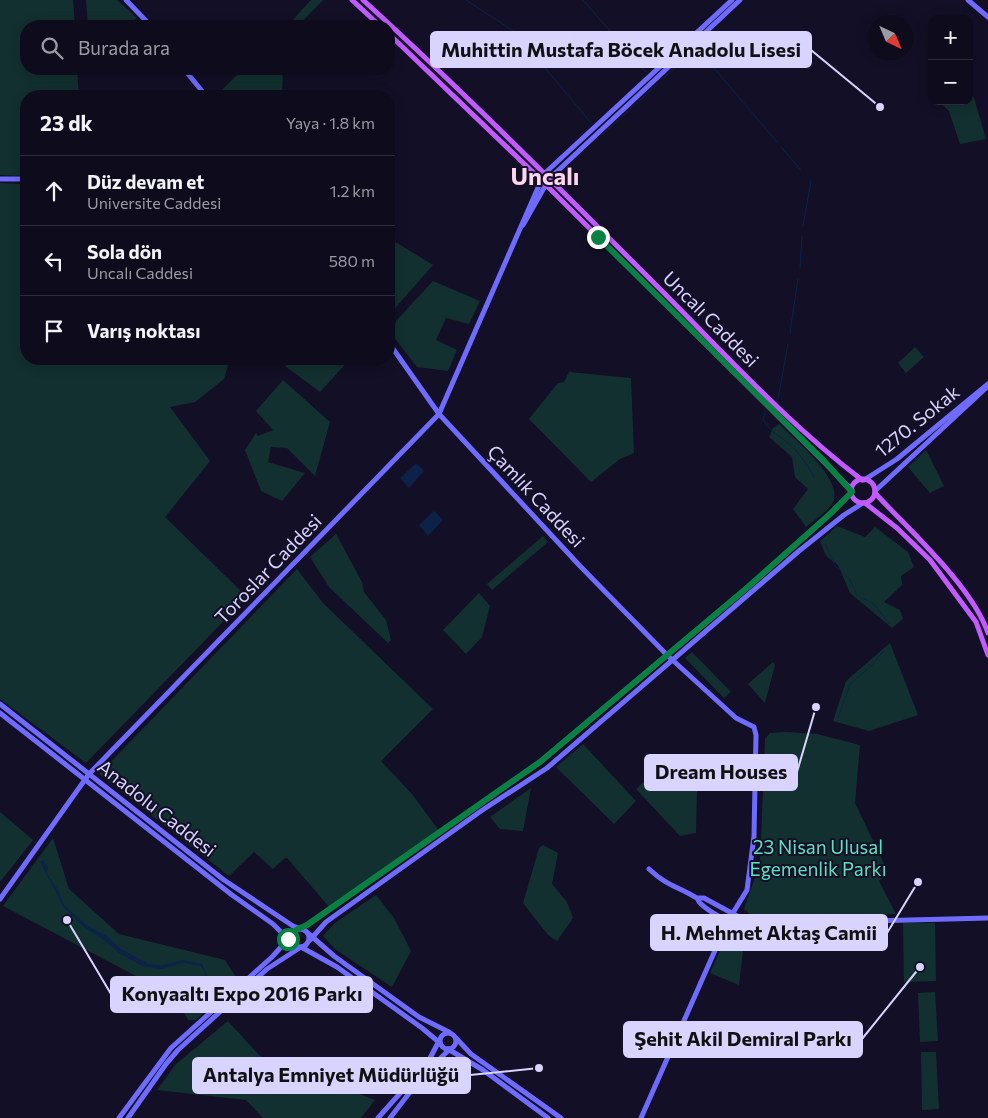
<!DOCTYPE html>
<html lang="tr">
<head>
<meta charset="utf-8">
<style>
	:root { --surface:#0e0b1c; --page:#171425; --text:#f1f3f6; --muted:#9b9ba3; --line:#2e2b3b }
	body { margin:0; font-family:Commissioner,sans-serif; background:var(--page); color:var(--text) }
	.controls { position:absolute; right:15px; top:15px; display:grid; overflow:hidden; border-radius:10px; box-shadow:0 2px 12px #0003 }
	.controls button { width:45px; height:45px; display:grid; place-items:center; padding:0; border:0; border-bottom:1px solid var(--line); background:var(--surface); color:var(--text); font:25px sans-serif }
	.compass { position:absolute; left:868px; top:15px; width:45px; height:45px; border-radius:50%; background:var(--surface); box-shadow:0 2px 12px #0003; rotate:136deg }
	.stop { position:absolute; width:15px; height:15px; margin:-11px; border:4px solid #0b8043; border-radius:50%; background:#fff }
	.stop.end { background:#0b8043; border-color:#fff; box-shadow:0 1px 5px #0008 }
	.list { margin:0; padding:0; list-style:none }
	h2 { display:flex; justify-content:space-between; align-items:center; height:65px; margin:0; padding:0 20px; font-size:21px }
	h2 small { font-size:16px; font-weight:400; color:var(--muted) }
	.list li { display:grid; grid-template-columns:32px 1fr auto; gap:15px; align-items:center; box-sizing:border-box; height:70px; padding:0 20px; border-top:1px solid var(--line) }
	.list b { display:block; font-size:19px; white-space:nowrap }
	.list p { margin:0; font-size:16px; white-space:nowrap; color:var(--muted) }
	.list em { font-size:16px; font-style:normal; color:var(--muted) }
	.icon { flex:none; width:28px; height:28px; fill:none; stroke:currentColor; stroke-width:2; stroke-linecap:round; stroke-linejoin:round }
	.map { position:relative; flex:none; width:988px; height:1118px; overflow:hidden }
	.search { position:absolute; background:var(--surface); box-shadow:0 2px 12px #0003; left:20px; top:20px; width:375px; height:55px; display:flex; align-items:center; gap:12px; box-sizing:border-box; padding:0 18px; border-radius:20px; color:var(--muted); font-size:19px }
	.panel { position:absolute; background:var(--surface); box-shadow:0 2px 12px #0003; left:20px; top:90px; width:375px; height:275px; border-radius:20px }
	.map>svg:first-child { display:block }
	.green { fill:#12302f }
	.water { fill:#0c2248 }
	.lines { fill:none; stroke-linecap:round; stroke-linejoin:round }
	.stream { stroke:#0c2248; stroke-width:1 }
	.secondary { stroke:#6f6bff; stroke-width:5 }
	.primary { stroke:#c25bff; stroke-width:5 }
	.route { stroke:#0b8043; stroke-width:6 }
	.labels { text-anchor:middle; stroke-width:4; stroke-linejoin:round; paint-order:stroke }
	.street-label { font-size:19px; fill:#d9d4ff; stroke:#130f26 }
	.park-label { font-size:19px; fill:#5fe0c0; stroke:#130f26 }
	.district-label { font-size:24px; font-weight:bold; fill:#ffd6f0; stroke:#130f26 }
	.leader { fill:none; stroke:#d9d4ff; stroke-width:2 }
	.callout-dot { fill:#d9d4ff; stroke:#130f26; stroke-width:2 }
	.callout { fill:#d9d4ff; stroke:#d9d4ff; stroke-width:2 }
	.callout-label { font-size:20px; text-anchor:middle; font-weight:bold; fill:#111 }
</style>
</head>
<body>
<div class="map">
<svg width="988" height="1118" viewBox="0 0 988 1118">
	<rect width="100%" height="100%" fill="#130f26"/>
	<g class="green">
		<path d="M0 0H73L75 26H26V69H77L79 96H26V175L23 176 0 175Z"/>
		<path d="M86 0H117L137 18 128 26H88Z"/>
		<path d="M311 0H323L298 26H287Z"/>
		<path d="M243 69H283L282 96H216Z"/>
		<path d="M969 93 974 98 986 139 960 144 949 111 938 101H969Z"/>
		<path d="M0 183 21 184 26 200V359H230L224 379 195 402 170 407 210 461 165 517 247 597 86 763 0 699Z"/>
		<path d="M389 238 433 265 389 315Z"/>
		<path d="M433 281 480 301 469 324 446 318 436 340 457 350 448 371 417 367 393 336 396 321Z"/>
		<path d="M915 347 924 357 906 373 898 363Z"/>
		<path d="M289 359H350L320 392 285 366Z"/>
		<path d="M569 372 631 378 634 453 620 459 591 482 529 419 558 383 564 382Z"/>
		<path d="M283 380 330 422 315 476 287 448 271 447 268 462 305 473 282 501 261 491 245 450 256 433 258 436 273 430 256 411Z"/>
		<path d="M779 424C793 438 847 482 832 504 826 513 814 520 806 527L793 509 808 489 795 477 792 457 769 437 773 428Z"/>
		<path d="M926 450 944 486 930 493 908 467Z"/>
		<path d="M837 526 865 537 875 527 908 552 914 567 901 576 902 585 884 602 900 610 903 619 892 628 850 593 838 565 826 556 820 541Z"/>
		<path d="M336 534 362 582 364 592 386 620 391 640 388 643 329 587 310 557Z"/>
		<path d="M543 536 548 542 492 590 487 584Z"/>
		<path d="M297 569 323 603 433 709 381 761 412 794 440 832 330 908 287 858H285L273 869 254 852 229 876 99 774Z"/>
		<path d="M479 593 490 606 482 637 466 654 443 630Z"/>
		<path d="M890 643 918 715 869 731 833 721 846 681Z"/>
		<path d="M692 652 731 692 724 698 685 658Z"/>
		<path d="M773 662 775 665 765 703 748 684Z"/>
		<path d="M786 732 817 734 860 745 855 803 886 868 883 869 884 876 879 881 896 914 753 917 744 909 760 863 765 739 770 733Z"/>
		<path d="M583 744 636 801 614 824 556 767Z"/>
		<path d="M672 756 693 779 697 789 696 833 680 836 636 789Z"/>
		<path d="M531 788 523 831 500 829 490 817Z"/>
		<path d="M0 812 33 840 0 882Z"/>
		<path d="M53 838 69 889 119 934 225 960 237 979 236 982 196 1020H188L175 997 170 994 3 906Z"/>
		<path d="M543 845 558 853 552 884 567 902 573 918 557 941 548 935 523 903 539 848Z"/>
		<path d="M376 895 394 918 411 951 392 987 335 949 323 936 335 923Z"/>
		<path d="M903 923H935L936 981 904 982Z"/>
		<path d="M730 928 745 934 739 985 710 973Z"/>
		<path d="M935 992 938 1041 920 1042 918 993Z"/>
		<path d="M228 1021 260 1056 375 1100 361 1118H263L246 1100 157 1090 176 1064Z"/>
		<path d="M921 1052H936L939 1109 922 1110Z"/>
	</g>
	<g class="water">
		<path d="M416 463 424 471 409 488 400 478Z"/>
		<path d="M434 511 443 520 428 536 419 525Z"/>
		<path d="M43 860 48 868 47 874 57 888 65 906 89 927 107 936 121 949 149 964 161 965 183 960 202 964 210 983 207 984 204 970 200 966 183 963 161 969 142 966 119 953 104 940 84 927 64 908 40 862Z"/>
	</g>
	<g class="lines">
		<g class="stream">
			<path d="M466 0 515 32 592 124"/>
			<path d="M583 0 646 72"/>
			<path d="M663 79 697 48 777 142"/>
			<path d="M600 133 602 135 658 84"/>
			<path d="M781 147 801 170"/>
			<path d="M803 226 811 181"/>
			<path d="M800 268 802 236"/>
			<path d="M790 333 798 279"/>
			<path d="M778 399 788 344"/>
			<path d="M765 412 763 419C770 432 779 435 789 444 800 454 807 464 814 477"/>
			<path d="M825 543 835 566 849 578 857 595 875 605 889 624"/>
			<path d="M838 718 850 684 872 665 884 650"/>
		</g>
		<g class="secondary">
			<path d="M126 0 151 26"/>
			<path d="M968 0 988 17"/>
			<path d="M184 69 206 96"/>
			<path d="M0 179H26"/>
			<path d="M523 225 549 179 740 0"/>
			<path d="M389 343 439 414 580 566 667 655 736 718 754 727 756 735 754 836 747 890 728 921 641 1118"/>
			<path d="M864 480 897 459 988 384"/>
			<path d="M875 491 986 388"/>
			<path d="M0 704 224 880 293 926 301 929 540 762 748 587 830 514 852 492"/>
			<path d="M0 713 232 895 273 924 293 944"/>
			<path d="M649 869C667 886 677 886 695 897 701 901 696 899 700 903 710 913 739 929 752 924L988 918"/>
			<path d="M697 898H704L752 924"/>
			<path d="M0 899 89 774 439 414 544 174 732 0"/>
			<circle cx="300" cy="938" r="9"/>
			<path d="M309 934 334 956 419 1017 449 1032"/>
			<path d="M310 940 326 922 481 811 547 768 799 551 844 515 863 503"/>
			<circle cx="448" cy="1041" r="8"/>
			<path d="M456 1038 471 1054 561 1118"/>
			<path d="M448 1049 483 1070 548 1118"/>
			<path d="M119 1118 171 1048 272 957 292 935"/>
			<path d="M128 1118 166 1064 178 1050 267 969 301 947 337 967 422 1028 440 1043"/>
			<path d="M378 1118 428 1062 439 1041"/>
			<path d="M390 1118 424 1074 450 1049"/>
		</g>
		<g class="primary">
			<path d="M352 0 380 26"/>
			<path d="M363 0C465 93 562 191 659 288 725 354 788 424 862 480"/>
			<path d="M389 34 540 179 852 490"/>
			<circle cx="863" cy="491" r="12"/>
			<path d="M875 493C909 530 972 586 988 633"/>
			<path d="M865 503 897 528 930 560 976 622 988 655"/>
		</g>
	</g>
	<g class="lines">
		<path class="route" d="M288 939 296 930 307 925 540 762 748 587 830 514 852 492 824 461 598 237"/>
	</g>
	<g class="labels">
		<g class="street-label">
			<text transform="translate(711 319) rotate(45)" y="7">Uncalı Caddesi</text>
			<text transform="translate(917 421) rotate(-39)" y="7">1270. Sokak</text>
			<text transform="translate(536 496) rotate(47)" y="7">Çamlık Caddesi</text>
			<text transform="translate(268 569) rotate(-46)" y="7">Toroslar Caddesi</text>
			<text transform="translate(157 808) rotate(38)" y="7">Anadolu Caddesi</text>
		</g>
		<g class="park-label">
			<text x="818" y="854">23 Nisan Ulusal<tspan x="818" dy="22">Egemenlik Parkı</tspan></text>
		</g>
		<g class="district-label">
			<text x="545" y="185">Uncalı</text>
		</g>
	</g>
	<path class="leader" d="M880 107L811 50M816 707L797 772M918 882L887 933M67 920L111 994M920 967L862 1039M539 1068L470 1075"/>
	<g class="callout-dot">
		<circle cx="880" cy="107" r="5"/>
		<circle cx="816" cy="707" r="5"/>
		<circle cx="918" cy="882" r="5"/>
		<circle cx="67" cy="920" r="5"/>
		<circle cx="920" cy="967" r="5"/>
		<circle cx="539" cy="1068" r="5"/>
	</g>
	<g class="callout">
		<rect x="431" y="32" width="380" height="35" rx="5"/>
		<rect x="645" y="755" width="152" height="35" rx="5"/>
		<rect x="651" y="915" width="236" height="35" rx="5"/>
		<rect x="111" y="977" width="261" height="35" rx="5"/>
		<rect x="624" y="1022" width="238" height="35" rx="5"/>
		<rect x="193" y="1058" width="277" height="35" rx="5"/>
	</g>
	<g class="callout-label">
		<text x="621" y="57">Muhittin Mustafa Böcek Anadolu Lisesi</text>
		<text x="721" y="779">Dream Houses</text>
		<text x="769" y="940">H. Mehmet Aktaş Camii</text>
		<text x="242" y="1001">Konyaaltı Expo 2016 Parkı</text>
		<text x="743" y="1046">Şehit Akil Demiral Parkı</text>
		<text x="331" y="1082">Antalya Emniyet Müdürlüğü</text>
	</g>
</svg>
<div class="controls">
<button>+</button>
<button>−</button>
</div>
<svg class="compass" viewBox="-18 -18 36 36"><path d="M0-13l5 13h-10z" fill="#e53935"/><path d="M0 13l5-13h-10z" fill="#9b9ba3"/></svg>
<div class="stop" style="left:288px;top:939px"></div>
<div class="stop end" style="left:598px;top:237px"></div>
<div class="search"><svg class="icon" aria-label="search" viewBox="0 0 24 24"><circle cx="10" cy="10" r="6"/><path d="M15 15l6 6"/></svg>Burada ara</div>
<section class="panel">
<h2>23 dk<small>Yaya · 1.8 km</small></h2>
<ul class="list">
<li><svg class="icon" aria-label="ahead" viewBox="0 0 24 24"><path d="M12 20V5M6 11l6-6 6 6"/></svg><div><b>Düz devam et</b><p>Universite Caddesi</p></div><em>1.2 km</em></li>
<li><svg class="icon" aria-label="left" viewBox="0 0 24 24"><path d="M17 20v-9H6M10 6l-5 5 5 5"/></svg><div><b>Sola dön</b><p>Uncalı Caddesi</p></div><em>580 m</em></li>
<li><svg class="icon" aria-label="arrive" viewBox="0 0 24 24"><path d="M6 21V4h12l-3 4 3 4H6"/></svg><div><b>Varış noktası</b></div></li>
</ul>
</section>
</div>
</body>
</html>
